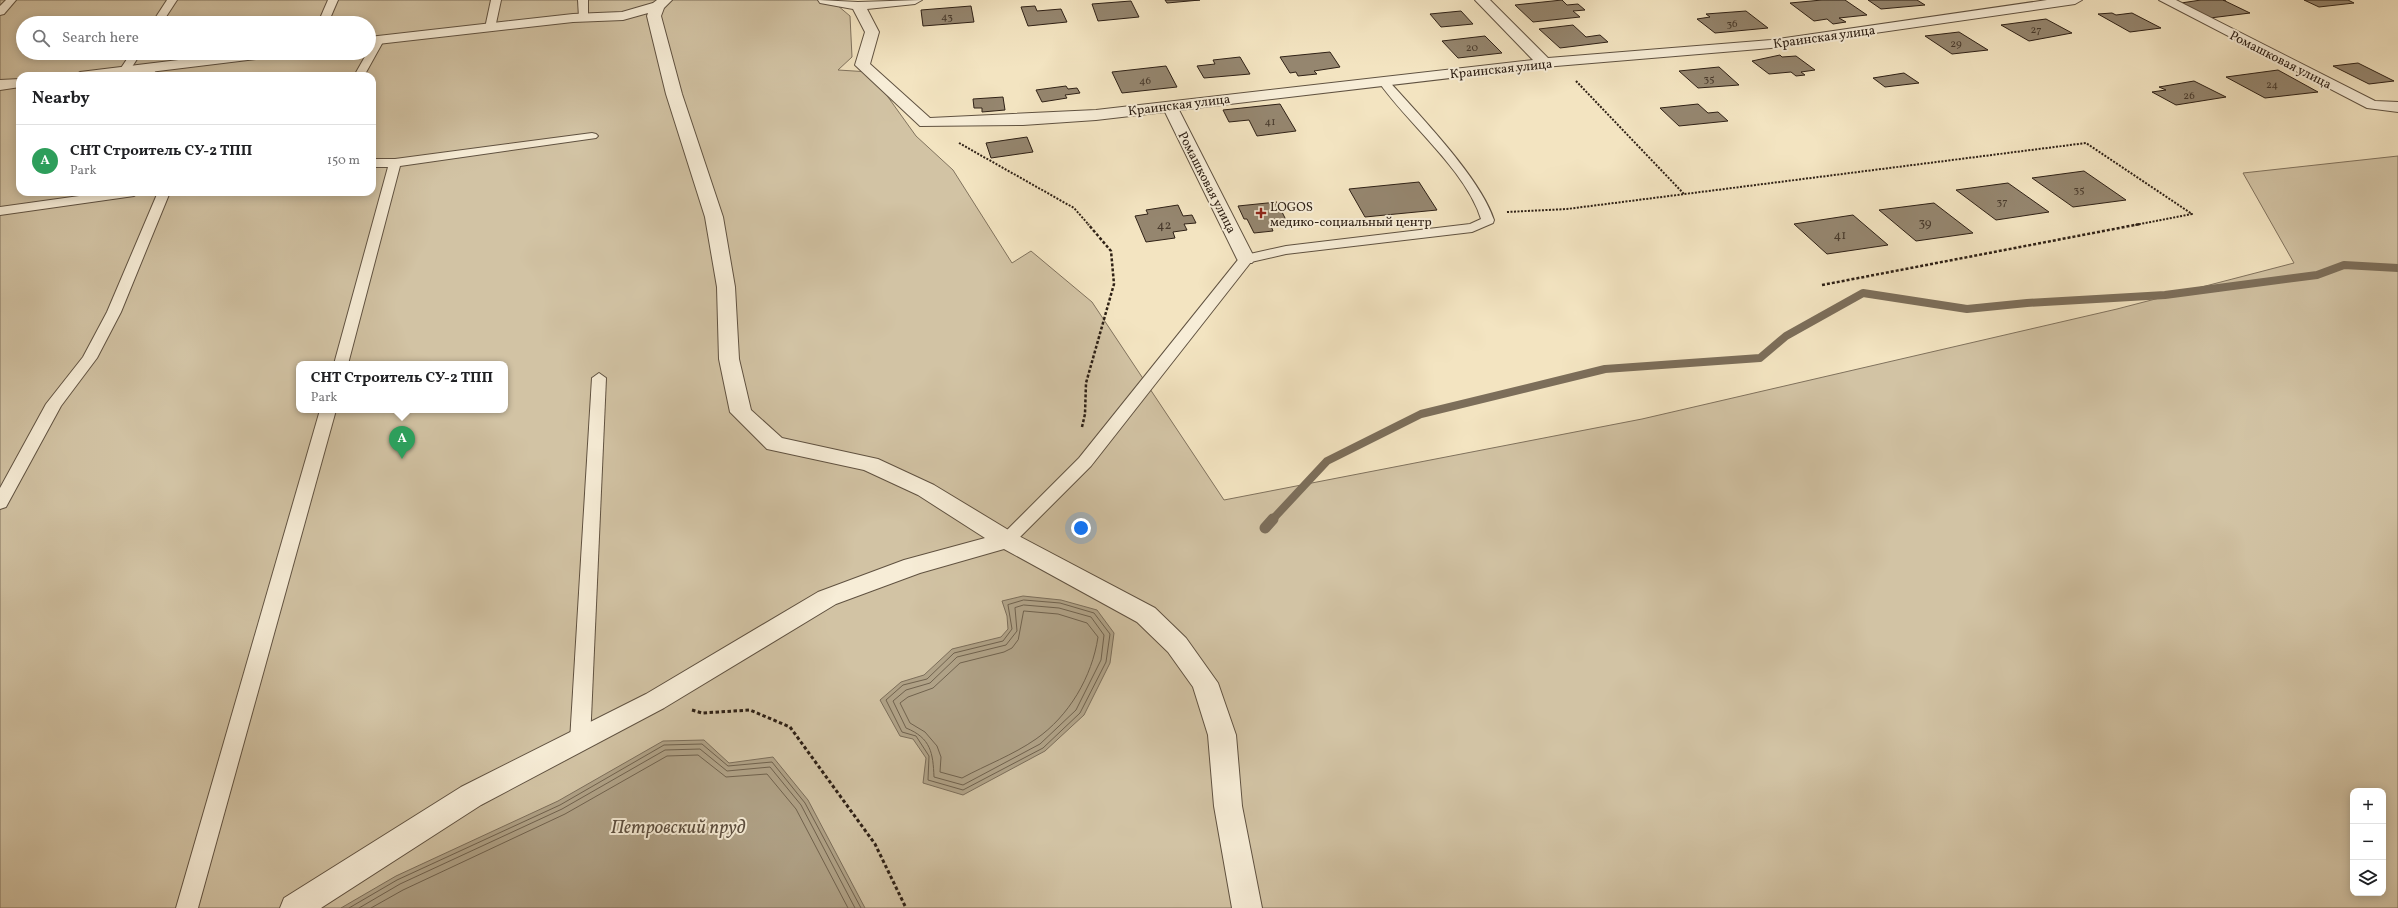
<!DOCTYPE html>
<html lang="en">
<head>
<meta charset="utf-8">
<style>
	:root { --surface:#fff; --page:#f6f6f6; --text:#202124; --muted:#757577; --line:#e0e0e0; --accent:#7c3aed }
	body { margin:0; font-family:Vollkorn,serif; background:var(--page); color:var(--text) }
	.controls { position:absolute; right:12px; bottom:12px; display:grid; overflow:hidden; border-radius:8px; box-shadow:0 2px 10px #0003 }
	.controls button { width:36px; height:36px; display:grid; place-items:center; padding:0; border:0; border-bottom:1px solid var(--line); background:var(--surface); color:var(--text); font:20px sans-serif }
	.you { position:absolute; left:1081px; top:528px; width:14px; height:14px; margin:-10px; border:3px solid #fff; border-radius:50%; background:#1a73e8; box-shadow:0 0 0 6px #1a73e833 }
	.badge { display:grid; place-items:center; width:26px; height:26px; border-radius:50%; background:var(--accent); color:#fff; font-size:13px; font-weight:700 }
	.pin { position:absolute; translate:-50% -33px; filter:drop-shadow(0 1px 2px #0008) }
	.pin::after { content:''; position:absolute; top:21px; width:14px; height:12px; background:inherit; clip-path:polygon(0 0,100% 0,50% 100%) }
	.popup { position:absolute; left:296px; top:361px; width:212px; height:52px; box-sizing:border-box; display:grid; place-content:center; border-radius:8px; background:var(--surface); filter:drop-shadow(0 1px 3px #0005); font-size:13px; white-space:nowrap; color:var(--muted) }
	.popup b { font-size:15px; color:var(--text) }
	.popup::after { content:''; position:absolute; left:50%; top:100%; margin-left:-8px; border:8px solid transparent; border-top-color:var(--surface) }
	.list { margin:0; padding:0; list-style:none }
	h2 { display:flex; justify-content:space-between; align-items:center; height:52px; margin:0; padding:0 16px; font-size:17px }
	h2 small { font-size:13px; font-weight:400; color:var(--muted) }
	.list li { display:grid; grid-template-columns:26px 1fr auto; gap:12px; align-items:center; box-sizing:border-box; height:72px; padding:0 16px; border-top:1px solid var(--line) }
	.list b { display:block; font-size:15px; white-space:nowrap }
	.list p { margin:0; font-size:13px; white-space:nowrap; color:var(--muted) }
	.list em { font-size:13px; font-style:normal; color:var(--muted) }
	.icon { flex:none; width:22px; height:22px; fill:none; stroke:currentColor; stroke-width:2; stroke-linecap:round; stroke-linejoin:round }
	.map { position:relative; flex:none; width:2398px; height:908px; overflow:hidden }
	.search { position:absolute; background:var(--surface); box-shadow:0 2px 10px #0003; left:16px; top:16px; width:360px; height:44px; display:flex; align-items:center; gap:10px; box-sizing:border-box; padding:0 14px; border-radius:22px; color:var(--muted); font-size:15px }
	.panel { position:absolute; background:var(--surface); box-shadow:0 2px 10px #0003; left:16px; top:72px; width:360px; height:124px; border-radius:12px }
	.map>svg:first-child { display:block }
	.green { fill:#d2c3a4; stroke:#80725d; fill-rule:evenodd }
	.water { fill:#b0a287; stroke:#7c6e5a }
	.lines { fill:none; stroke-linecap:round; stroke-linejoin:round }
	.shore { stroke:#70624e; stroke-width:1 }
	.stream-far1 { stroke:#7c6e5a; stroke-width:8 }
	.stream { stroke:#7c6e5a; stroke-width:11 }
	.building { fill:#95866f; stroke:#2f2116 }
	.service-casing { stroke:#605241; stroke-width:2 }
	.minor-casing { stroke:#605241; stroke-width:2 }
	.path-far2 { stroke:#2f2116; stroke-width:2; stroke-dasharray:2 1.5; stroke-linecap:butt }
	.path-far1 { stroke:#2f2116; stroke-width:2.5; stroke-dasharray:3 2; stroke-linecap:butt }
	.path { stroke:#2f2116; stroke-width:3; stroke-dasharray:3.5 2.5; stroke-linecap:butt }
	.service { fill:#f7edd7; fill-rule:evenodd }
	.minor { fill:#f7edd7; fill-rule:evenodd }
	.poi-dot { fill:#8f2418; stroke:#f7edd7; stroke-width:1.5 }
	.labels { text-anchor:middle; stroke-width:4; stroke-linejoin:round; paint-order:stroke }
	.far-number-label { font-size:11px; fill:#483a2c }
	.far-street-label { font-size:13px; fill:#2f2116; stroke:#f7edd7 }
	.far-poi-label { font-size:13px; fill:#2f2116; stroke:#f7edd7; text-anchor:start }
	.number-label { font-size:13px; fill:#483a2c }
	.near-water-label { font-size:19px; font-style:italic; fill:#5c4e3e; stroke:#f7edd7 }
</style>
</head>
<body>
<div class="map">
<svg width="2398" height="908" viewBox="0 0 2398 908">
	<rect width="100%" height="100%" fill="#f3e4c1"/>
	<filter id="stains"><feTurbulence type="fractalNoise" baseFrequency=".005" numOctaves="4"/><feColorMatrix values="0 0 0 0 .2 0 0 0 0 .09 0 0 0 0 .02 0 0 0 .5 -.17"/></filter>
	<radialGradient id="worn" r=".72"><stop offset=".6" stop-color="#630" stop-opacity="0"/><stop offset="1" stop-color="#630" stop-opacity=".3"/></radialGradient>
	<path class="green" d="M0 0H831L850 16 852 57 838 70 870 72 916 136 953 170 1012 263 1031 251 1092 302 1224 500 1642 419 2117 309 2294 263 2243 173 2398 156V908H0ZM23 23H369V53H23ZM20 76H372V192H20ZM299 364H505V410H299ZM2353 791H2383V893H2353Z"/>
	<g class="water">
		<path d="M1023 596 1061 600 1097 610 1114 633 1110 663 1084 715 1045 751 963 795 923 783 926 758 913 739 900 736 880 700 901 682 924 675 952 649 1001 637 1008 629 1007 616 1002 601Z"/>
		<path d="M704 740 729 763 773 757 808 800 865 908H341L396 876 558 801 663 741Z"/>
	</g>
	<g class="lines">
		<g class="shore">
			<path d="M1024 600 1060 603 1094 613 1110 634 1106 662 1080 713 1043 748 963 790 928 780 929 756 916 736 902 732 886 700 903 685 927 679 954 653 1003 641 1012 629 1008 605Z"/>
			<path d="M1024 605 1059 608 1091 617 1104 635 1101 660 1076 710 1040 744 963 785 934 777C933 753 931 738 906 728L893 701 906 690 930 683 957 657 1006 645 1017 631 1015 608Z"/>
			<path d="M1024 611 1058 614 1087 623 1098 637C1092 677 1069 716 1036 739 1013 755 986 765 962 778L940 772 941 757 937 746 925 732 910 723 900 703 908 697 933 688 960 663 1004 652 1012 648 1018 640Z"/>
			<path d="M349 908 397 880 560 805 664 745 702 744 728 766 772 762 805 803 861 908"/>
			<path d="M359 908 400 884 562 809 665 750 700 749 727 771 770 767 801 805 855 908"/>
			<path d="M371 908 403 890 565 814 667 756 698 755 726 777 767 774 796 809 848 908"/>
		</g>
		<path class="stream-far1" d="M1272 520 1327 461 1421 414 1605 369 1760 358 1786 336 1863 293 1967 309 2027 303 2165 295 2317 275 2344 265 2398 268"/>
		<path class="stream" d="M1265 528 1273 519"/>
	</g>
	<g class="building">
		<path d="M1165 0H1200L1167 3Z"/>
		<path d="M1562 0 1567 5 1578 4 1585 10 1573 11 1580 17 1533 22 1515 5Z"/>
		<path d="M1822 0H1845L1867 15 1839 18 1846 22 1833 24 1827 19 1814 21 1790 3Z"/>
		<path d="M1868 0H1917L1925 5 1881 9Z"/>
		<path d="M2201 0H2226H2223L2250 13 2210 18 2181 3Z"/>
		<path d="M2304 0H2348L2354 3 2319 7Z"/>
		<path d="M1131 1 1139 17 1098 21 1092 4Z"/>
		<path d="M971 6 974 22 923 26 921 10Z"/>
		<path d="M1035 6 1037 11 1061 9 1067 22 1028 26 1021 7Z"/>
		<path d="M1461 11 1473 24 1441 27 1430 14Z"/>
		<path d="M1746 11 1768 28 1715 33 1697 19 1710 17 1706 14Z"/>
		<path d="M2112 13 2116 15 2132 13 2161 28 2130 32 2098 14Z"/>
		<path d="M2046 19 2072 33 2029 41 2001 25Z"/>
		<path d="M1573 25 1586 37 1600 35 1608 42 1560 48 1539 29Z"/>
		<path d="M1959 32 1988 50 1952 54 1925 36Z"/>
		<path d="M1485 36 1502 53 1458 58 1442 41Z"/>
		<path d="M1330 52 1340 67 1314 71 1317 74 1298 76 1296 72 1290 73 1280 57Z"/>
		<path d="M1780 55 1782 57 1796 56 1815 70 1801 72 1805 75 1796 76 1791 72 1769 74 1752 61Z"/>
		<path d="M1240 57 1250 74 1204 78 1197 66 1215 64 1213 60Z"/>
		<path d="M2358 63 2394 81 2369 84 2333 66Z"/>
		<path d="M1166 66 1177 87 1122 93 1112 72Z"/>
		<path d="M1719 67 1739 85 1698 88 1679 71Z"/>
		<path d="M2278 70 2318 92 2265 98 2226 77Z"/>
		<path d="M1904 73 1919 83 1885 87 1873 78Z"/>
		<path d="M2194 81 2226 97 2176 105 2152 92 2166 90 2159 87Z"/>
		<path d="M1066 86 1068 89 1077 88 1080 93 1065 95 1067 98 1042 102 1036 90Z"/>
		<path d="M1003 97 1005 110 982 112V108H974L973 99Z"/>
		<path d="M1280 104 1296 131 1257 136 1249 120 1229 122 1223 110Z"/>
		<path d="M1698 104 1708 113 1718 112 1728 121 1679 126 1660 108Z"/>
		<path d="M1027 137 1033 152 991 158 986 143Z"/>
		<path d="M2084 171 2126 200 2073 207 2032 178Z"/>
		<path d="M1419 182 1437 210 1365 217 1349 189Z"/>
		<path d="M2008 183 2049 212 1996 220 1956 190Z"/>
		<path d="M1277 202 1288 224 1271 226 1273 231 1254 233 1247 219H1244L1238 206Z"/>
		<path d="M1934 203 1973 233 1916 241 1879 210Z"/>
		<path d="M1178 205 1183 216 1192 215 1196 223 1184 224 1187 230 1173 232 1175 238 1146 242 1135 216 1148 214 1146 210Z"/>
		<path d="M1853 215 1888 245 1827 254 1794 224Z"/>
	</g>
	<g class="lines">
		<defs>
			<g id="service">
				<path d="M6 0H16L4 14 0 15V6Z"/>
				<path d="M167 0H177L162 23H152Z"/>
				<path d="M328 0H338L328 23H318Z"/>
				<path d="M491 0H501L495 28 490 31 485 28Z"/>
				<path d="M578 0H588V20L584 21 579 18Z"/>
				<path d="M379 37 384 40 364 76H354L367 53H369L374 40Z"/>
				<path d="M131 53H141L128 73H120L119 71Z"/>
				<path d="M153 64 158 67 152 76H142L149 65Z"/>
				<path d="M1383 78 1387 79C1418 114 1480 177 1494 220L1493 223 1472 232 1286 254 1251 262 1091 466 1013 544 1007 546 1001 544 998 540 1001 536 1079 458 1241 256 1286 246 1470 224 1481 219C1466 170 1407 123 1378 81Z"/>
				<path d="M592 133 596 134 598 136 596 138 400 166 348 364H334L388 167H372V159H395Z"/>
				<path d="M108 192H140L134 196 0 215V207Z"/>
				<path d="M158 192H170L121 312 97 358 61 406 6 507 0 509V488L46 404 83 357 107 312Z"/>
				<path d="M599 373 606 378 590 741 587 747 580 749 573 747 570 741 592 378Z"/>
				<path d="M320 410H336L198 908H176Z"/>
			</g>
			<g id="minor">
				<path d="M657 0H672L664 8 661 16 682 94 723 217 735 287 739 359 751 410 782 438 878 459 934 485 1015 534 1155 608 1186 638 1218 683 1236 735 1242 806 1262 908H1232L1214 806 1208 735 1193 687 1168 652 1137 622 1004 549 920 573 836 604 664 708 481 805 321 908H280L284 898 461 787 646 694 818 592 904 560 985 538 918 495 864 470 767 449 730 412 719 359 717 287 705 217 666 94 647 16 648 13 623 20 573 22 369 45V37L573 14 622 12 653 3Z"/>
				<path d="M818 0 858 2 922 0 915 4 867 9 879 32 870 64 930 118 1096 110 1533 60 1475 0H1490L1548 58 1771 40 2047 0H2082L2075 4 1771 48 1544 67 1179 110 1255 259 1252 263H1240L1237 259 1165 112 1096 120 1023 125 920 126 855 65 865 32 853 9 820 3Z"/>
				<path d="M2159 0H2176L2375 101 2398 102V112L2367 108Z"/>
				<path d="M236 53H279L272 57 117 76H73L80 72Z"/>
				<path d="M20 79V87L0 90V80Z"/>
			</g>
		</defs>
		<use href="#service" class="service-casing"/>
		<use href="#minor" class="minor-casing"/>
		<g class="path-far2">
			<path d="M1576 81 1684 194"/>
			<path d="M959 143 1074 208 1089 225"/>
			<path d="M1507 212 1567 209 2086 143 2192 214 2135 225"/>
		</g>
		<g class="path-far1">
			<path d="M1822 285 2140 224"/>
			<path d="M1082 427 1085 414 1086 383 1114 284 1111 251 1088 224"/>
		</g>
		<path class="path" d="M692 710 702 713 750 710 790 727 875 844 906 908"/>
		<use href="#service" class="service"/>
		<use href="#minor" class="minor"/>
	</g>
	<path class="poi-dot" d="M1259 207h4v4h4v4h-4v4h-4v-4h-4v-4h4z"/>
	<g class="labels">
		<g class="far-number-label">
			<text x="947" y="20">43</text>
			<text x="1732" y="27">36</text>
			<text x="2036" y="33">27</text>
			<text x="1956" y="47">29</text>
			<text x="1472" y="51">20</text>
			<text x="1709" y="82">35</text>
			<text x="1145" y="84">46</text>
			<text x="2272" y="88">24</text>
			<text x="2189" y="99">26</text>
			<text x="1270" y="125">41</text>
			<text x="2079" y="193">35</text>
			<text x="2002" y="205">37</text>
		</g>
		<g class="far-street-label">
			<text transform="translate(1824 36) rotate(-8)" y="5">Краинская улица</text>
			<text transform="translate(2281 59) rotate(27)" y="5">Ромашковая улица</text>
			<text transform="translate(1501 68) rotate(-6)" y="5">Краинская улица</text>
			<text transform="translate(1179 104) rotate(-7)" y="5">Краинская улица</text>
			<text transform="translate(1208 182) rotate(63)" y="5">Ромашковая улица</text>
		</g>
		<g class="far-poi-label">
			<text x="1270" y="211">LOGOS<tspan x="1270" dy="15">медико-социальный центр</tspan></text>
		</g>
		<g class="number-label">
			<text x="1925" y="227">39</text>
			<text x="1164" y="229">42</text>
			<text x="1840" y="239">41</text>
		</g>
		<g class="near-water-label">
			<text x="678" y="833">Петровский пруд</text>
		</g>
	</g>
	<rect width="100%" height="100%" filter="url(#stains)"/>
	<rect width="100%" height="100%" fill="url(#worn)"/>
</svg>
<div class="controls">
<button>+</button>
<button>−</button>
<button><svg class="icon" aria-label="layers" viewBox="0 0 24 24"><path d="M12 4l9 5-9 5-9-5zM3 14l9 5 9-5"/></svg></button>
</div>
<div class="you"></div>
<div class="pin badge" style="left:402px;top:459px;background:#2e9e5b">A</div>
<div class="popup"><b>СНТ Строитель СУ-2 ТПП</b>Park</div>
<div class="search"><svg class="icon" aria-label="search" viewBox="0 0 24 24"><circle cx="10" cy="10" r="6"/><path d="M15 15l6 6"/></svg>Search here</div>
<section class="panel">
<h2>Nearby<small></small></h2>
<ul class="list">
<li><span class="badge" style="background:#2e9e5b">A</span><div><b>СНТ Строитель СУ-2 ТПП</b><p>Park</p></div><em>150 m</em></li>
</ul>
</section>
</div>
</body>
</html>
